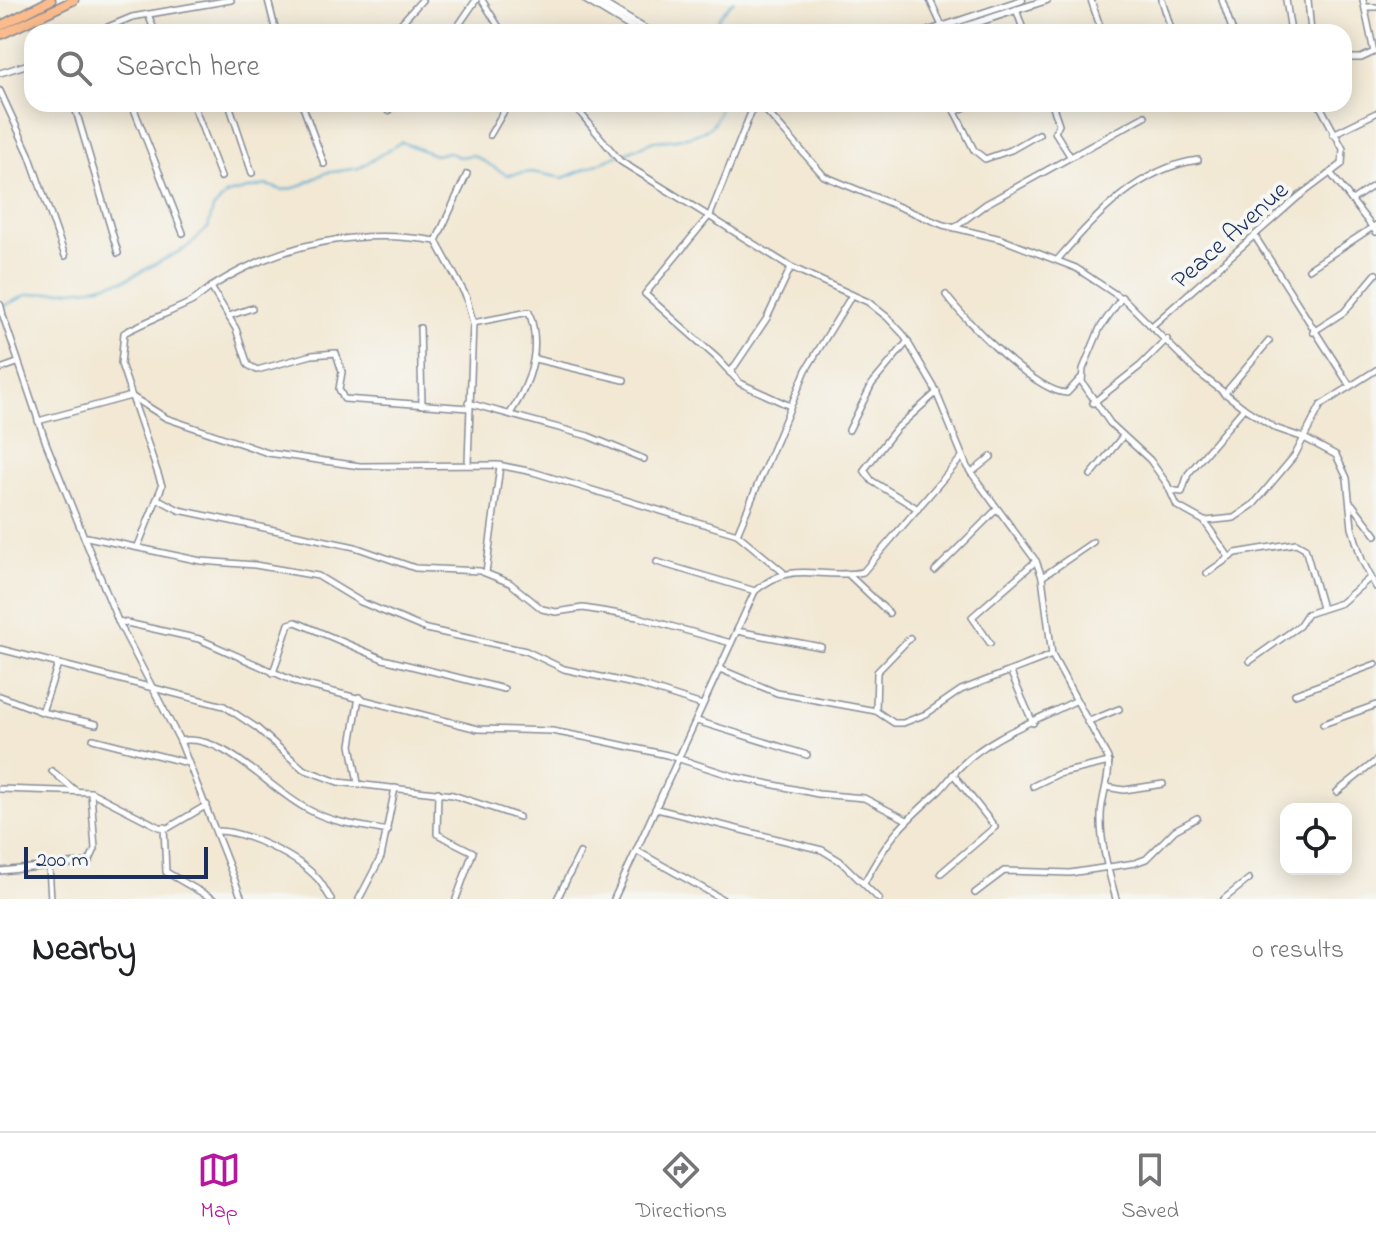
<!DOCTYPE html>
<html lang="en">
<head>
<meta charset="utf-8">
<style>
	:root { --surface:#fff; --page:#f2f2f2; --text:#202124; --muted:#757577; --line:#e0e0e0; --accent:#b5179e }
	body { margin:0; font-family:"Indie Flower",sans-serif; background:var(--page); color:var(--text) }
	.controls { position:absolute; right:24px; bottom:24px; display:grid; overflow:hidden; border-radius:16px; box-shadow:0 4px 20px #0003 }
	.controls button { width:72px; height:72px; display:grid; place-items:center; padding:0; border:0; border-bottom:2px solid var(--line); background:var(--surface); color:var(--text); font:40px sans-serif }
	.scale { position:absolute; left:24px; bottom:20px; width:184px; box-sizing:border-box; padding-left:8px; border:4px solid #1b2f5e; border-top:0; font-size:22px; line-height:28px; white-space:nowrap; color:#1b2f5e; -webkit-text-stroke:6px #f6f6f2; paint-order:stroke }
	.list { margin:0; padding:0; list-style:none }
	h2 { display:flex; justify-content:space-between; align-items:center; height:104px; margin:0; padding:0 32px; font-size:34px }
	h2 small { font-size:26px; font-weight:400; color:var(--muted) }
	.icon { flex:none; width:44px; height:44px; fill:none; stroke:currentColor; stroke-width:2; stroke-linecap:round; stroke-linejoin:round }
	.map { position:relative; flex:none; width:1376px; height:899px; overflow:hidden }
	.search { position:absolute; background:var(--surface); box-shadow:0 4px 20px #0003; left:24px; right:24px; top:24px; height:88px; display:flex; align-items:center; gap:20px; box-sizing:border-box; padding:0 28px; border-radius:24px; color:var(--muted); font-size:30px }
	.sheet { height:232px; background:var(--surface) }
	nav { display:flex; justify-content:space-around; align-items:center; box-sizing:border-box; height:112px; border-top:2px solid var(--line); background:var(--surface); font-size:22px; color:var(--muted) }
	nav a { display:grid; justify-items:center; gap:4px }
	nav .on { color:var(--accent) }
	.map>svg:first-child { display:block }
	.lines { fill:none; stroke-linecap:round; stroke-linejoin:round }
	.stream { stroke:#52a9cf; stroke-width:2 }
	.minor-casing { stroke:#868c98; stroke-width:8 }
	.tertiary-casing { stroke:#868c98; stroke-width:9 }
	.trunk-casing { stroke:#868c98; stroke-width:11 }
	.minor { stroke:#fff; stroke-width:5 }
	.tertiary { stroke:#fff; stroke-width:6 }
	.trunk { stroke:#fbbb8c; stroke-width:8 }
	.labels { text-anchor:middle; stroke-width:8; stroke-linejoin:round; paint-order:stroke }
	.street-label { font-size:26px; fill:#1b2f5e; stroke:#f6f6f2 }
</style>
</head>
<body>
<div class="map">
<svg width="1376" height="899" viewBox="0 0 1376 899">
	<rect width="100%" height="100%" fill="#f6f6f2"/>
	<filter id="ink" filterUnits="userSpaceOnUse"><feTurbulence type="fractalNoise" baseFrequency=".0125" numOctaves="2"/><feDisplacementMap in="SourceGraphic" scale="16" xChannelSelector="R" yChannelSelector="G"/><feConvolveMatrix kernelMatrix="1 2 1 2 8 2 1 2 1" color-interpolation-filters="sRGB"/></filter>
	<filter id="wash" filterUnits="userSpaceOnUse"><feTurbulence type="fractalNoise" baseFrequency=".006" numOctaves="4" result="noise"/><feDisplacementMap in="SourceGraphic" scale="32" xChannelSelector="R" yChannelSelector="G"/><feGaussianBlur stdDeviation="1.8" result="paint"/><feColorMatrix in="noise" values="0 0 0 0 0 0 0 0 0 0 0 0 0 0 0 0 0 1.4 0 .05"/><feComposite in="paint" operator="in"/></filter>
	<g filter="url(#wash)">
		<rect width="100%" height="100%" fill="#f2e8d3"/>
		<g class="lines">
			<g class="stream">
				<path d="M722 32 718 18 734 0"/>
				<path d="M1 307 27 295 91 288 125 280 186 248 208 228 213 209 227 194 266 185 283 190 298 187 325 173 359 168 401 142 435 155 448 152 459 157 473 155 507 175 532 172 563 178 654 141C670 141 698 137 710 127 717 122 719 111 721 104"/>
			</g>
		</g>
	</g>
	<g filter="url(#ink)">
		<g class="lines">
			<defs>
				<g id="minor">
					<path d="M268 0 276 32"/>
					<path d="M482 0 502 32"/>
					<path d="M930 0 942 26"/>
					<path d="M1091 0 1102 32"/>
					<path d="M1162 0 1172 32"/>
					<path d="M1222 0 1233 32"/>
					<path d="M1286 0 1291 32"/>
					<path d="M1308 0 1311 32"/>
					<path d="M1365 7H1376"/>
					<path d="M1016 9 1024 32"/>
					<path d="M148 14 155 32"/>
					<path d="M96 32 132 17 231 0"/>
					<path d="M393 32 422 0"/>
					<path d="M454 32 476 0"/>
					<path d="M1344 58H1361L1374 52 1363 0"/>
					<path d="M0 73 32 63"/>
					<path d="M0 91 29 154 65 256"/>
					<path d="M74 104 118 253"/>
					<path d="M132 104 183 233"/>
					<path d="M193 104 221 177"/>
					<path d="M229 104 252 173"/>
					<path d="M302 104 324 164"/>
					<path d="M573 104 620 161 791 267 868 302 887 317 903 334 934 387 967 467 1036 561 1042 577 1052 655 1108 758C1111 778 1101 796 1101 816 1100 843 1109 873 1116 899"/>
					<path d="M951 104 974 150 985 159 1011 150 1039 134"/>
					<path d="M1052 104 1059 124 1055 132 1070 156"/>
					<path d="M754 105 710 215 645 294 717 358 740 383 790 406"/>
					<path d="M761 105 824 176 943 225 1001 239 1076 268 1127 302 1195 370 1244 408 1275 428 1304 438 1336 455 1347 478 1352 528 1362 560 1376 587"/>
					<path d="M388 111 395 104"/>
					<path d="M955 112 972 104"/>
					<path d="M1333 134 1376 113"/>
					<path d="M490 135 508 104"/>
					<path d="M1332 175 1376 232"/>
					<path d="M1352 200 1376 184"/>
					<path d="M954 228 986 204 1145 116"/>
					<path d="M1256 238 1350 386"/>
					<path d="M436 241 467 174"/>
					<path d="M1058 259C1095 216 1139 168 1198 160"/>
					<path d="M1309 269 1376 225"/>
					<path d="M211 287 236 329 248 365 257 370 312 355 336 353 342 372 339 389 344 399 469 408"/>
					<path d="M946 295C965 321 1036 392 1067 393L1081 378"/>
					<path d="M1122 297 1100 328 1083 369 1082 382 1110 423 1150 460 1167 484 1177 506 1204 521 1229 557"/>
					<path d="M2 313 46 443 118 621 180 741 242 899"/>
					<path d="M229 316 252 308"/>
					<path d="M473 323 529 312C542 348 531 382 511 412"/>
					<path d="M1153 325 1298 197 1342 164 1343 149 1319 104"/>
					<path d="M420 328 422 405"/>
					<path d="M1313 332 1344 312 1376 274"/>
					<path d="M535 359 624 380"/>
					<path d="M0 369 17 363"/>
					<path d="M730 373 767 318 791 267"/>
					<path d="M1224 394 1269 341"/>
					<path d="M468 403 588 436 644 459"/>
					<path d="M1093 403 1140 366 1167 339"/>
					<path d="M38 421 131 396 166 418 268 453 360 466 498 465 533 472 737 534 806 370 852 295"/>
					<path d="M849 430 872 384 908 341"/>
					<path d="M971 473 991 457"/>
					<path d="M1091 475 1123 436"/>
					<path d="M1170 490 1182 492 1188 474 1244 408"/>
					<path d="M160 500 179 510 355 547 415 568 480 571 510 583 542 609 556 612 583 608 638 617 731 643"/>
					<path d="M1352 504 1376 535"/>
					<path d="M918 509 872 481 864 470 896 429 937 392"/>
					<path d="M1206 521 1234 518 1254 504 1295 455 1321 405 1376 370"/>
					<path d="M737 534 783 572"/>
					<path d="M87 537 201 561 255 565 318 576 361 602 426 629 526 651 564 669 643 686 702 705"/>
					<path d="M138 546 162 486 121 364 124 333C146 321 169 313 191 302 200 297 207 289 216 284 282 243 359 228 436 241L466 296 473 323 468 463"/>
					<path d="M657 562 755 591"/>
					<path d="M935 571 996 510"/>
					<path d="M486 573 500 466"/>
					<path d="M1207 573 1236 553 1296 543 1305 548 1322 608"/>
					<path d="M849 575 889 613"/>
					<path d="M1042 577 1093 542"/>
					<path d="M118 621 199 639 298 683 478 729 552 731 589 738 667 755 736 777 818 794 864 798 905 819"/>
					<path d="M737 631 821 647"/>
					<path d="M990 643 972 617 1036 561"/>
					<path d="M0 649 224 706 257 728 303 769 338 782 453 795 519 817"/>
					<path d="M1250 661 1299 626 1307 614 1341 603 1371 577"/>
					<path d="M720 669 777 693 876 711 894 723H903L926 714 961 690 1052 655"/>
					<path d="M273 673 289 624 296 622 383 659 504 689"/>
					<path d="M1011 673 1033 723"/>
					<path d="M1295 694 1376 664"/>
					<path d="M0 696 42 712 96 724"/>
					<path d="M876 711 877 672 910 638"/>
					<path d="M42 712 58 664"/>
					<path d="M697 721 807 755"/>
					<path d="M1087 722 1119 709"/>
					<path d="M1323 724 1376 705"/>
					<path d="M93 739 188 763"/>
					<path d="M180 741C224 732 270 791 309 810 333 823 361 826 388 831"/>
					<path d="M52 771 76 791"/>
					<path d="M358 783 351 745 359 697"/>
					<path d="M1033 786 1058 774 1109 762"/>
					<path d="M1106 787 1124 790 1163 784"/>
					<path d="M0 789 91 792 159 827 168 828 207 805"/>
					<path d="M438 792 437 834 473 852 456 899"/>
					<path d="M1337 792 1376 761"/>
					<path d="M657 809 822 850 840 861 879 899"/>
					<path d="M164 827 166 872 213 899"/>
					<path d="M217 831C246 831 298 857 317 878 323 884 326 892 331 899"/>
					<path d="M637 851 722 899"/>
					<path d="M49 867 51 899"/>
					<path d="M0 871 89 862 95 849 91 793"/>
					<path d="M941 873 995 827 953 774"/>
					<path d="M864 883C889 837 899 827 937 793 947 784 953 773 962 765 992 735 1038 720 1075 701"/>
					<path d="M975 893 1004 871 1070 873 1135 863 1146 859 1175 830 1197 818"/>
					<path d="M359 899 381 857 395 788"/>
					<path d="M557 899 580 853"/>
					<path d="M614 899 755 591C794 558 819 581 863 572L962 457"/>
					<path d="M1224 899 1249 879"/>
				</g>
				<g id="tertiary">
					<path d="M586 0 639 32"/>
					<path d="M597 0 650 32"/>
					<path d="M926 32 1022 0"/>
					<path d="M948 32 1047 0"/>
					<path d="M752 104H763"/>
					<path d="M0 305 2 313"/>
				</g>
				<g id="trunk">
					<path d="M0 26 51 0"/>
					<path d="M0 35 74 0"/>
				</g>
			</defs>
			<use href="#minor" class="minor-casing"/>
			<use href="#tertiary" class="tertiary-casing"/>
			<use href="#trunk" class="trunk-casing"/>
			<use href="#minor" class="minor"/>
			<use href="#tertiary" class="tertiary"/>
			<use href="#trunk" class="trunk"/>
		</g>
	</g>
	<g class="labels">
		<g class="street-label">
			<text transform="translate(1229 234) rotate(-42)" y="9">Peace Avenue</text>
		</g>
	</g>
</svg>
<div class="controls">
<button><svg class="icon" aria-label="locate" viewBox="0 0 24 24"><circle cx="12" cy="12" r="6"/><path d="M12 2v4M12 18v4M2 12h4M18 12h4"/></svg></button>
</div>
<div class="scale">200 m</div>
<div class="search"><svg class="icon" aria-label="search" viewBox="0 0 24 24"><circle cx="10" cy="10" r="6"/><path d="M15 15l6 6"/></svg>Search here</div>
</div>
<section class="sheet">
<h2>Nearby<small>0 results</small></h2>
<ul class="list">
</ul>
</section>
<nav>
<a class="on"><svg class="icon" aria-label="map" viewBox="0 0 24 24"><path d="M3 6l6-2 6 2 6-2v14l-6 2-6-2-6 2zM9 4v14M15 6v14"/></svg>Map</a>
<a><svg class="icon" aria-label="directions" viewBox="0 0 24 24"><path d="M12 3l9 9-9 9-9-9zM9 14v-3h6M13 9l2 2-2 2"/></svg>Directions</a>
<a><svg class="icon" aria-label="saved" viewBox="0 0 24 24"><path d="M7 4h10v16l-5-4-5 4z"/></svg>Saved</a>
</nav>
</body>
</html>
